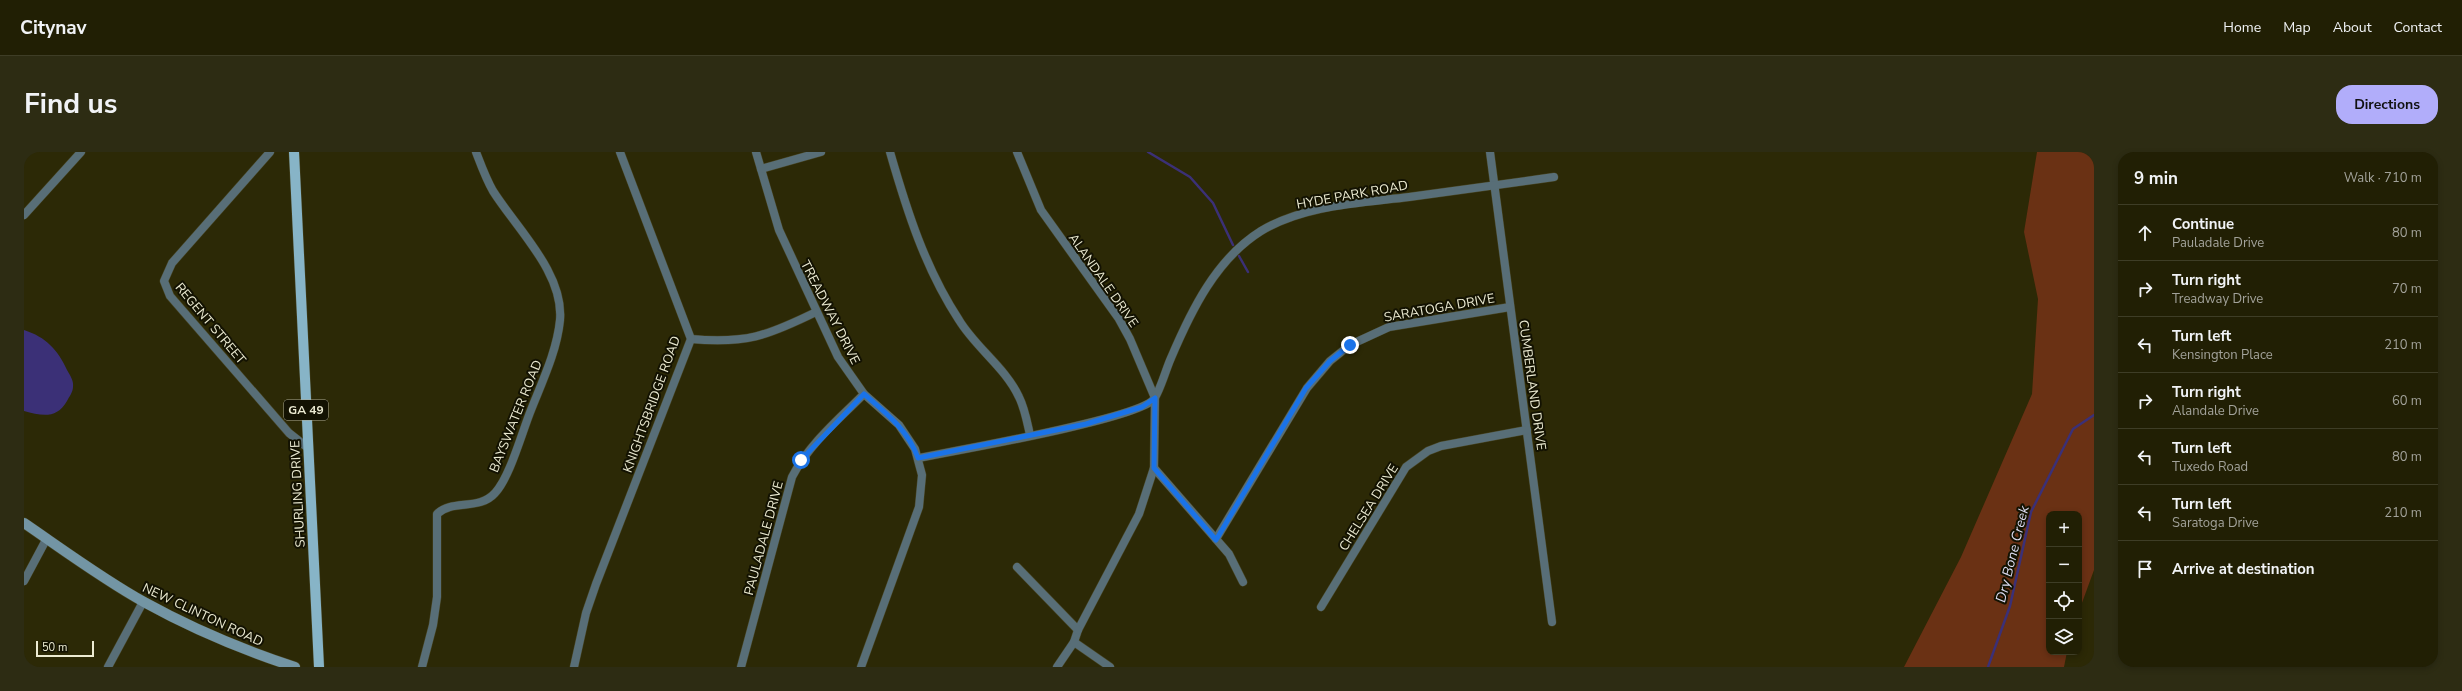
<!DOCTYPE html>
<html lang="en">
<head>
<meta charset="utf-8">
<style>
	:root { --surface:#211f04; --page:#2d2c13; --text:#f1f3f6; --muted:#a2a29a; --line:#3e3d26; --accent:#b1adfa }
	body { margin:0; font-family:"Nunito Sans",sans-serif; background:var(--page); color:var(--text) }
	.controls { position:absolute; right:12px; bottom:12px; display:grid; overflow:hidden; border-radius:8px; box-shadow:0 2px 6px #0003 }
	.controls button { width:36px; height:36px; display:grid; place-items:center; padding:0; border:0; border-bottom:1px solid var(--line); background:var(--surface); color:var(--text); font:20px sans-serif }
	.scale { position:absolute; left:12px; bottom:10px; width:58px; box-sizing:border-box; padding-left:4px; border:2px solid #ecebd2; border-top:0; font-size:11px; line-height:14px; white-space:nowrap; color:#ecebd2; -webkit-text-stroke:3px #131202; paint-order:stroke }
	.stop { position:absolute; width:12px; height:12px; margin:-9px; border:3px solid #1a73e8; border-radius:50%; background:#fff }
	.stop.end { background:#1a73e8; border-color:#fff; box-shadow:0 1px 4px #0008 }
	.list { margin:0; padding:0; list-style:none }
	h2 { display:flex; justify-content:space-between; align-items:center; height:52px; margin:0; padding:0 16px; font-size:17px }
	h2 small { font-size:13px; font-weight:400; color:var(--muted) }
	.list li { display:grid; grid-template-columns:26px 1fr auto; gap:12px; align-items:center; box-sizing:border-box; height:56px; padding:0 16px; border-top:1px solid var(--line) }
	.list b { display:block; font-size:15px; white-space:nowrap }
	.list p { margin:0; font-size:13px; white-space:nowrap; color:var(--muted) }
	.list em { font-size:13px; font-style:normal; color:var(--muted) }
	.icon { flex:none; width:22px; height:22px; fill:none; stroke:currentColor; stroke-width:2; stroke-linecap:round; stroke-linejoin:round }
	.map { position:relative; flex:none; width:2070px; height:515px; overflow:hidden; border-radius:16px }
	header { display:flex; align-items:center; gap:24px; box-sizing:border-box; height:56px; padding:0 20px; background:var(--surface); border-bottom:1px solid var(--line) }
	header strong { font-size:19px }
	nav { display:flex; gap:22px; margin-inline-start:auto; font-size:14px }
	.intro { display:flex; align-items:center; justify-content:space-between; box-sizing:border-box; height:96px; padding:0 24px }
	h1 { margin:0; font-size:28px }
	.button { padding:10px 18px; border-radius:16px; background:var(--accent); color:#111; font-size:14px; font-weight:700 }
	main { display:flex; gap:24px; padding:0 24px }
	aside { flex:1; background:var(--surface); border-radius:16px; box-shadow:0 2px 6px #0003 }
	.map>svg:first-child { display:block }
	.green { fill:#6a3114 }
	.water { fill:#3b3077 }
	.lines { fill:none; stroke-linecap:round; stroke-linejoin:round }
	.stream { stroke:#3b3077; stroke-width:2.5 }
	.street-casing { stroke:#474423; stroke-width:9 }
	.secondary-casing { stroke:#474423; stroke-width:11 }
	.primary-casing { stroke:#474423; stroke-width:11 }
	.street { stroke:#586e77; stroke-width:8 }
	.secondary { stroke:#7395a4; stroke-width:10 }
	.primary { stroke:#87b4c7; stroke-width:10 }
	.route { stroke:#1a73e8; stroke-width:5 }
	.labels { text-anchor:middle; stroke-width:4; stroke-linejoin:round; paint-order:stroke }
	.shield { fill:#131202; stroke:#abaa94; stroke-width:1 }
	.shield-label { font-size:12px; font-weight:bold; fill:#ecebd2 }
	.street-label { font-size:13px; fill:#ecebd2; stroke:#131202 }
	.water-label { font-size:14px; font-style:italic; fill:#dcdcf2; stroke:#131202 }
</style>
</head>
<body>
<header>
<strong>Citynav</strong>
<nav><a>Home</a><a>Map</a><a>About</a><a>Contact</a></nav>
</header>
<div class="intro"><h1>Find us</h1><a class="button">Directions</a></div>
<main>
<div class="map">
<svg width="2070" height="515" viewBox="0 0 2070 515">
	<rect width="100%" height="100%" fill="#2c2906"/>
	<path class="green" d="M2013 0H2070V418L2055 459V362H2025V500H2043L2040 515H1880L1937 405 2008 242 2014 147 2000 80Z"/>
	<path class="water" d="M0 178C22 185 34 198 43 218 46 223 50 229 49 235 49 240 45 245 43 249 33 267 18 264 0 259Z"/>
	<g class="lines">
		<g class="stream">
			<path d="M1124 0 1166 25 1189 51 1209 93"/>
			<path d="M1215 104 1224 120"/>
			<path d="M1964 515 1986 454 2007 360 2049 277 2070 263"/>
		</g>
		<defs>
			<g id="street">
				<path d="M246 0 148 111 140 129 146 144 265 281 284 296"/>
				<path d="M732 0 755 78 814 205 840 242 875 273 891 297 898 323 895 355 837 515"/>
				<path d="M866 0C883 59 901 116 935 168 952 196 981 215 995 245 1001 257 1003 270 1006 283"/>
				<path d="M993 0 1017 58 1095 167 1106 187 1131 246 1130 316 1115 362 1054 478 1050 490 1033 515"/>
				<path d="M1466 0 1528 470"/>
				<path d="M737 17 797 0"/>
				<path d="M0 63 57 0"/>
				<path d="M667 187C722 192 743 184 792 160"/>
				<path d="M894 306C930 299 1114 267 1130 247 1136 239 1142 217 1147 206 1167 159 1192 107 1237 79 1280 53 1336 51 1385 45 1434 38 1482 32 1530 25"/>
				<path d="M1130 316 1205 402 1219 430"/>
				<path d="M1192 387 1283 236 1306 209 1326 193 1365 175 1486 155"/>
				<path d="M993 415 1054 478"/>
				<path d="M0 429 23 386"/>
				<path d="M1297 455 1382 315 1404 299 1417 294 1503 278"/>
				<path d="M1050 490 1086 515"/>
				<path d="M84 515 119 450"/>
				<path d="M398 515 409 473 413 445V362C428 347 455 359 471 341 486 325 498 280 507 258 518 230 533 199 536 168 540 121 493 77 469 39 462 27 457 13 452 0"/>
				<path d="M550 515 562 461 572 432 667 187 596 0"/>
				<path d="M717 515 768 325C785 292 815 267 840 242"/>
			</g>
			<path id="secondary" d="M0 371C38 397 80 428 120 450 167 476 219 498 271 515"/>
			<path id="primary" d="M270 0 295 515"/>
		</defs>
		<use href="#street" class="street-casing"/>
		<use href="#secondary" class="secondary-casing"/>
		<use href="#primary" class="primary-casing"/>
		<use href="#street" class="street"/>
		<use href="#secondary" class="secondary"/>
		<use href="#primary" class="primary"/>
	</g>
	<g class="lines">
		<path class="route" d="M777 308 840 242C862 261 884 278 894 306L1062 272 1118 255 1131 246 1130 316 1192 388 1282 236 1306 209 1326 193"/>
	</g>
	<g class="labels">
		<rect class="shield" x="260" y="248" width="44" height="20" rx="3"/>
		<g class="shield-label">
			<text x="282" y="262">GA 49</text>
		</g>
		<g class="street-label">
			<text transform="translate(1328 42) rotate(-10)" y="5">HYDE PARK ROAD</text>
			<text transform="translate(1080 128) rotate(55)" y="5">ALANDALE DRIVE</text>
			<text transform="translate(1415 155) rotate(-10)" y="5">SARATOGA DRIVE</text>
			<text transform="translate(807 160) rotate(63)" y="5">TREADWAY DRIVE</text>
			<text transform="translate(187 171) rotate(50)" y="5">REGENT STREET</text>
			<text transform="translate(1509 233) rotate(82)" y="5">CUMBERLAND DRIVE</text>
			<text transform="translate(627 252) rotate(-70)" y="5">KNIGHTSBRIDGE ROAD</text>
			<text transform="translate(491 264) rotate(-68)" y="5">BAYSWATER ROAD</text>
			<text transform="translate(273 342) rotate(-93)" y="5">SHURLING DRIVE</text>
			<text transform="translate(1344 355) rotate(-58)" y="5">CHELSEA DRIVE</text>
			<text transform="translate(739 386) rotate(-75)" y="5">PAULADALE DRIVE</text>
			<text transform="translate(179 462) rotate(25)" y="5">NEW CLINTON ROAD</text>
		</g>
		<g class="water-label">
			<text transform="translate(1988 402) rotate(-76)" y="5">Dry Bone Creek</text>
		</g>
	</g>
</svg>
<div class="controls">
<button>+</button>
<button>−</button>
<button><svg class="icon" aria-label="locate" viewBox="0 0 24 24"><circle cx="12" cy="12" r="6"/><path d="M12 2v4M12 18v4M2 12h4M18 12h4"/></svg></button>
<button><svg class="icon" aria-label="layers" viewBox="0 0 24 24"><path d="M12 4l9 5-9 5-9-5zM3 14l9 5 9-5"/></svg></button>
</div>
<div class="scale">50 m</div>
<div class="stop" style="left:777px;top:308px"></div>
<div class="stop end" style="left:1326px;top:193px"></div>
</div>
<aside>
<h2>9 min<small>Walk · 710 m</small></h2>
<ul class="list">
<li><svg class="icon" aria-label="ahead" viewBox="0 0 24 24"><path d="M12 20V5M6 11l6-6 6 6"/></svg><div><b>Continue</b><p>Pauladale Drive</p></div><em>80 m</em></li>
<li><svg class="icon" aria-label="right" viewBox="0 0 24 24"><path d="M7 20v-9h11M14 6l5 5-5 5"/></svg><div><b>Turn right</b><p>Treadway Drive</p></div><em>70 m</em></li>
<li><svg class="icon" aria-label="left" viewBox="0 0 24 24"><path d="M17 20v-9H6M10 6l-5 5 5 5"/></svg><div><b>Turn left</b><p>Kensington Place</p></div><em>210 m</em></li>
<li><svg class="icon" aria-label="right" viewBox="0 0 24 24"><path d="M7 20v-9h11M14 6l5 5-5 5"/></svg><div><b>Turn right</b><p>Alandale Drive</p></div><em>60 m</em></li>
<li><svg class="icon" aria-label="left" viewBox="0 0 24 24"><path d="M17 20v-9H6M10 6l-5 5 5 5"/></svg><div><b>Turn left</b><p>Tuxedo Road</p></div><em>80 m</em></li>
<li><svg class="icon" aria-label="left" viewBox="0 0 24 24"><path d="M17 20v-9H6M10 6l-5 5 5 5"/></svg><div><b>Turn left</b><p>Saratoga Drive</p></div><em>210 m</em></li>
<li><svg class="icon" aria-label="arrive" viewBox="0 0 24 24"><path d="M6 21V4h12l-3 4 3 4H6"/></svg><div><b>Arrive at destination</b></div></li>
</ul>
</aside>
</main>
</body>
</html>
